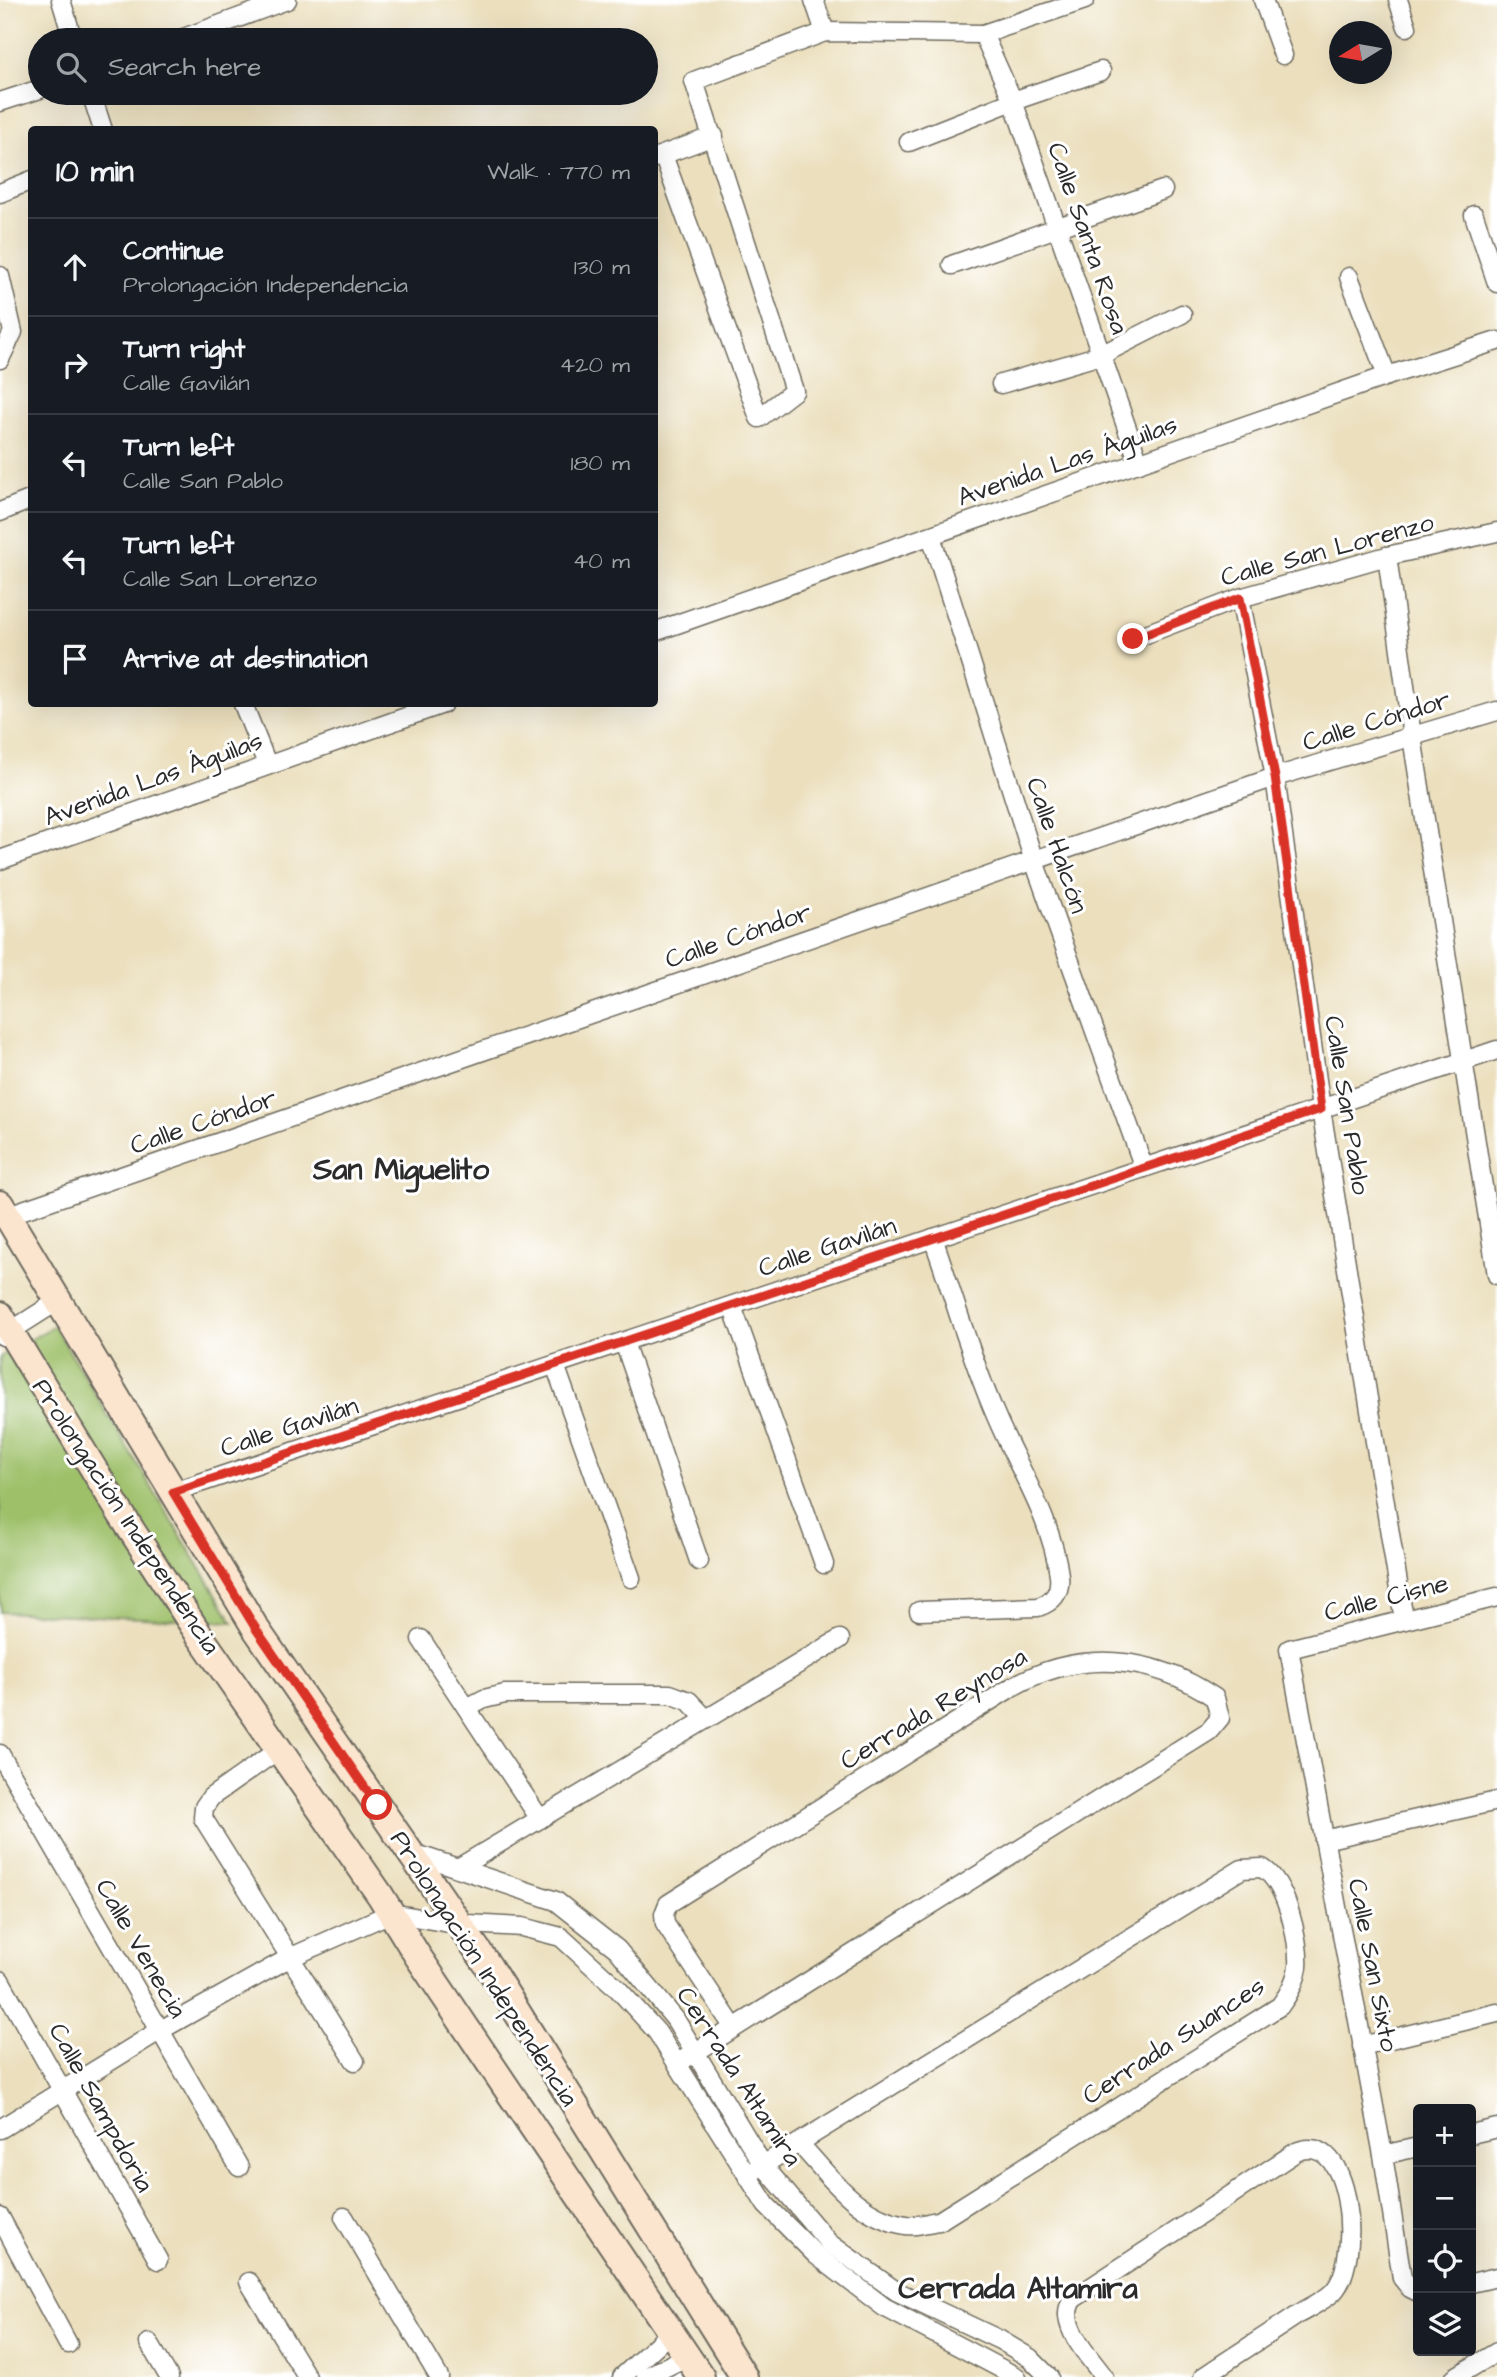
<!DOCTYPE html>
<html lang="en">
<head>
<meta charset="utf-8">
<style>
	:root { --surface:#171b24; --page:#242831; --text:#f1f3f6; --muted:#9ea1a6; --line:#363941 }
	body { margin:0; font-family:"Architects Daughter",sans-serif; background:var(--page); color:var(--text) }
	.controls { position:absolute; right:21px; bottom:21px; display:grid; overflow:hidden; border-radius:7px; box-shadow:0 7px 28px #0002 }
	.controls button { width:63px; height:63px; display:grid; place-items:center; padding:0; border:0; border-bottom:2px solid var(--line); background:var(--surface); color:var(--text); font:35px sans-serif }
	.compass { position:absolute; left:1329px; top:21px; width:63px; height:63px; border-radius:50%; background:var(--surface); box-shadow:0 7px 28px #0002; rotate:259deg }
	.stop { position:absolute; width:21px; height:21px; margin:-16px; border:5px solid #d93025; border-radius:50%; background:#fff }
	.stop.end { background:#d93025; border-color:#fff; box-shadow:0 2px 7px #0008 }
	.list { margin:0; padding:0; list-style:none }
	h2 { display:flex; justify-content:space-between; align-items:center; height:91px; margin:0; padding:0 28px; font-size:30px }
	h2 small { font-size:23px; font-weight:400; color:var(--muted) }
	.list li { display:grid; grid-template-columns:46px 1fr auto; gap:21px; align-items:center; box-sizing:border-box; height:98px; padding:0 28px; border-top:2px solid var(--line) }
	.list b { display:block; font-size:26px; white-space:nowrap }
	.list p { margin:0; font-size:23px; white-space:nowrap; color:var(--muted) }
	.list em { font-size:23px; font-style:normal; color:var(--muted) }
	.icon { flex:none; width:38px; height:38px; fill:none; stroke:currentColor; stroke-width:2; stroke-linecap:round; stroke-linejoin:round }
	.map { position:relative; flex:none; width:1497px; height:2377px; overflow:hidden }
	.search { position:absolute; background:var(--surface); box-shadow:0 7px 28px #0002; left:28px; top:28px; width:630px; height:77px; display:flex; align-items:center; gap:18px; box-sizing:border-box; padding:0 24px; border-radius:38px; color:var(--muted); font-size:26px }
	.panel { position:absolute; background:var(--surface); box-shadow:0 7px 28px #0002; left:28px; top:126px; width:630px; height:581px; border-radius:7px }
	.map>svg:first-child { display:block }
	.green { fill:#9ec069; stroke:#64764a; stroke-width:2 }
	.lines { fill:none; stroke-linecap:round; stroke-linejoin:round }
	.street-casing { stroke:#6e6a5e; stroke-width:21 }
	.secondary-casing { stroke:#6e6a5e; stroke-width:30 }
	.street { stroke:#fff; stroke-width:18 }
	.secondary { stroke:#fbe5cf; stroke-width:26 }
	.route { stroke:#d93025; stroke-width:9 }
	.labels { text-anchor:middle; stroke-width:6; stroke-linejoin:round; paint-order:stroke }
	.street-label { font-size:26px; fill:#2b2b2b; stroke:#fff }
	.quarter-label { font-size:30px; font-weight:bold; fill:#2b2b2b; stroke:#fff }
</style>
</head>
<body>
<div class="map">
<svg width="1497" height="2377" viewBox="0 0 1497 2377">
	<rect width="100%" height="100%" fill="#fff"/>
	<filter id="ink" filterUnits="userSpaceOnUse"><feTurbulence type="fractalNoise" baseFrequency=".0143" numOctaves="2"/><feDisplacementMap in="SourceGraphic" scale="14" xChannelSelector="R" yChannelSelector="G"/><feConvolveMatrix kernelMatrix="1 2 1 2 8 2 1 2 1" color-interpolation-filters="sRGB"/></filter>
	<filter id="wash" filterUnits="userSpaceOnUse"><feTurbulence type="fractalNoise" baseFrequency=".00686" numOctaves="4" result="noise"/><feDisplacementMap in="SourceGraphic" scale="28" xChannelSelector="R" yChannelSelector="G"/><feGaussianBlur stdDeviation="1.57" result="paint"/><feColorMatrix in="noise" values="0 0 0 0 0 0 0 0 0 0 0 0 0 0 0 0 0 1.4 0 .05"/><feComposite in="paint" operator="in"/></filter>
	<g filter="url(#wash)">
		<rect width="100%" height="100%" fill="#ebdfbd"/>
		<path class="green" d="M54 1326 233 1622 0 1612V1357Z"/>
	</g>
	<g filter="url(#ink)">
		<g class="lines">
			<defs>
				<g id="street">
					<path d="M61 0 73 40"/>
					<path d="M814 0 825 32"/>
					<path d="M1263 0 1283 55"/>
					<path d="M1398 0 1407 27"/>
					<path d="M983 34 1013 101 1139 463"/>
					<path d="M178 40 287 0"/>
					<path d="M91 93 103 130"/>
					<path d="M0 102 40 89"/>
					<path d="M909 142 1013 101 1101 71"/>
					<path d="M663 155 759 418 794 391 694 81 825 32 983 34 1085 0"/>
					<path d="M654 158 714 136"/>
					<path d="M0 193 32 180"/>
					<path d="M1474 215 1497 283"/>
					<path d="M952 265 1163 190"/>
					<path d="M0 276 13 332 0 359"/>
					<path d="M1349 277 1387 376"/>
					<path d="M1001 384 1101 355 1182 314"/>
					<path d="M0 512 32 499"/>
					<path d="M931 536 1034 861 1144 1168"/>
					<path d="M1387 556 1412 737 1497 1275"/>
					<path d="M1240 598 1275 777 1321 1109 1404 1620"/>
					<path d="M654 632 1387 376 1497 341"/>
					<path d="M1133 639 1240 598 1387 556 1497 532"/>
					<path d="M243 704 267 764"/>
					<path d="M0 860 443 704"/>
					<path d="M0 1218 1275 777 1497 711"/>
					<path d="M732 1306 824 1564"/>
					<path d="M3 1336 58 1301"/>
					<path d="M624 1342 699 1561"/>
					<path d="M555 1365 631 1578"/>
					<path d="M173 1492 1497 1050"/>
					<path d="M919 1611 1038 1607C1053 1602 1061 1593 1059 1575 1052 1519 1018 1468 996 1416 971 1359 954 1297 933 1238"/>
					<path d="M421 1639 540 1819"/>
					<path d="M467 1708 484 1699 505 1694H670L689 1701 706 1719"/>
					<path d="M278 1750 211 1797 204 1807 203 1818 355 2061"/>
					<path d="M0 1754 239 2167"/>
					<path d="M1324 1840 1497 1801"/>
					<path d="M410 1852 556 1901 617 1949 675 2019 763 2165 829 2243 896 2291 1000 2340 1030 2358 1049 2377"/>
					<path d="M458 1868 840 1639"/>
					<path d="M0 1980 158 2260"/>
					<path d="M1362 2046 1497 2013"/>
					<path d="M678 2063 734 2028 1209 1731 1220 1718 1215 1698C1153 1655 1078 1649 1012 1687L668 1904 664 1914 665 1924 734 2028"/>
					<path d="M0 2129 159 2031 289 1958 391 1913 449 1923 522 1927 561 1937 618 1989 657 2032 766 2205 816 2255 884 2307 1017 2377"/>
					<path d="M1471 2134 1497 2128"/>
					<path d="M1383 2155 1418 2147"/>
					<path d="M747 2175 1242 1869 1262 1868C1286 1881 1300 1941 1298 1967 1296 1982 1289 1994 1280 2006L939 2221C929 2222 916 2227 906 2225 858 2218 829 2176 799 2143"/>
					<path d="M0 2217 68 2344"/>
					<path d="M344 2217 439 2377"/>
					<path d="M249 2282 307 2377"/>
					<path d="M1471 2283 1497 2277"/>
					<path d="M1418 2292 1410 2288 1402 2278 1383 2155 1289 1649 1497 1597"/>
					<path d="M149 2343 169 2377"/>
					<path d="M622 2377 672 2331"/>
					<path d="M646 2377 688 2356"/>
					<path d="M1104 2377C1090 2357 1055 2323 1073 2299L1296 2152C1352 2127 1363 2261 1333 2292 1324 2301 1308 2308 1297 2315 1266 2336 1234 2356 1203 2377"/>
					<path d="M1455 2377 1497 2352"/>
				</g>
				<g id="secondary">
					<path d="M0 1204 256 1629 489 1967 744 2377"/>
					<path d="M0 1315 121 1514 200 1636 380 1895 417 1955 701 2377"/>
				</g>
			</defs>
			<use href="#street" class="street-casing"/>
			<use href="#secondary" class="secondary-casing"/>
			<use href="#street" class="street"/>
			<use href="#secondary" class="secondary"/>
		</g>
	</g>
	<g class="lines" filter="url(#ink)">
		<path class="route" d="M377 1805 256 1629 173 1492 1321 1109 1275 777 1240 598 1133 639"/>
	</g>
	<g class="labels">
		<g class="street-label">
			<text transform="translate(1089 238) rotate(71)" y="9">Calle Santa Rosa</text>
			<text transform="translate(1067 460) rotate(-19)" y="9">Avenida Las Águilas</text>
			<text transform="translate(1327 549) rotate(-15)" y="9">Calle San Lorenzo</text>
			<text transform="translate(1376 720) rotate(-17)" y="9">Calle Cóndor</text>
			<text transform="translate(153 778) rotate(-20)" y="9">Avenida Las Águilas</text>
			<text transform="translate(1058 845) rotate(71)" y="9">Calle Halcón</text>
			<text transform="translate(738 935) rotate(-19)" y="9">Calle Cóndor</text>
			<text transform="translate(1348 1105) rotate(81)" y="9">Calle San Pablo</text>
			<text transform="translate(203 1121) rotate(-19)" y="9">Calle Cóndor</text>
			<text transform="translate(827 1246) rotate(-18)" y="9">Calle Gavilán</text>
			<text transform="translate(289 1426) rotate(-18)" y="9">Calle Gavilán</text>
			<text transform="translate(127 1516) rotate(57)" y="9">Prolongación Independencia</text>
			<text transform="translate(1386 1597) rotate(-14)" y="9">Calle Cisne</text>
			<text transform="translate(933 1708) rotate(-31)" y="9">Cerrada Reynosa</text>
			<text transform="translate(142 1948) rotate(60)" y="9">Calle Venecia</text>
			<text transform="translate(1374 1965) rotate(79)" y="9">Calle San Sixto</text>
			<text transform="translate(485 1968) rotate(57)" y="9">Prolongación Independencia</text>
			<text transform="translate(1173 2040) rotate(-33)" y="9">Cerrada Suances</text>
			<text transform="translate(740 2076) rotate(57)" y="9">Cerrada Altamira</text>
			<text transform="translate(102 2107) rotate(61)" y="9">Calle Sampdoria</text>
		</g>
		<g class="quarter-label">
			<text x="401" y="1179">San Miguelito</text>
			<text x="1018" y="2298">Cerrada Altamira</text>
		</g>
	</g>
</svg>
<div class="controls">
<button>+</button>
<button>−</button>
<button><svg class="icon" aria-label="locate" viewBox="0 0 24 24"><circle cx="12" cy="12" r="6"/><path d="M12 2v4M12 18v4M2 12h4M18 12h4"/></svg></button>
<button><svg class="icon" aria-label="layers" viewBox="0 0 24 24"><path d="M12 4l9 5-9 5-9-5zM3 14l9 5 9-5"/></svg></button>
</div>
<svg class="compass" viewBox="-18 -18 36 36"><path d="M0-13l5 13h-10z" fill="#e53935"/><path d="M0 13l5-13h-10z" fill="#9ea1a6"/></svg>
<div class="stop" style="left:377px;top:1805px"></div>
<div class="stop end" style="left:1133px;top:639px"></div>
<div class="search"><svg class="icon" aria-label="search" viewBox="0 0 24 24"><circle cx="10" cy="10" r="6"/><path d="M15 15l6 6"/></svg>Search here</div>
<section class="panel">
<h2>10 min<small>Walk · 770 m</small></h2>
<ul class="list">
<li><svg class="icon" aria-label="ahead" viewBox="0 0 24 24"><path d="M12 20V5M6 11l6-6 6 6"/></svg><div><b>Continue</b><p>Prolongación Independencia</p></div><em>130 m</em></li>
<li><svg class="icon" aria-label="right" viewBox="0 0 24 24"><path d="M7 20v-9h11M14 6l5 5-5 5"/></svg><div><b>Turn right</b><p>Calle Gavilán</p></div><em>420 m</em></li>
<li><svg class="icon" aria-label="left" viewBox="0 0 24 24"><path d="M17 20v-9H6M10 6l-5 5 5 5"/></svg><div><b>Turn left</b><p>Calle San Pablo</p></div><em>180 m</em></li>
<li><svg class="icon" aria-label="left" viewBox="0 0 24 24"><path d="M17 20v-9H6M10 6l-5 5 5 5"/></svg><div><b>Turn left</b><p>Calle San Lorenzo</p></div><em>40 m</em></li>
<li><svg class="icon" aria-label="arrive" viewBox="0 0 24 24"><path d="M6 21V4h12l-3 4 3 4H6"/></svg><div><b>Arrive at destination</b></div></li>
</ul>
</section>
</div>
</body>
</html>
